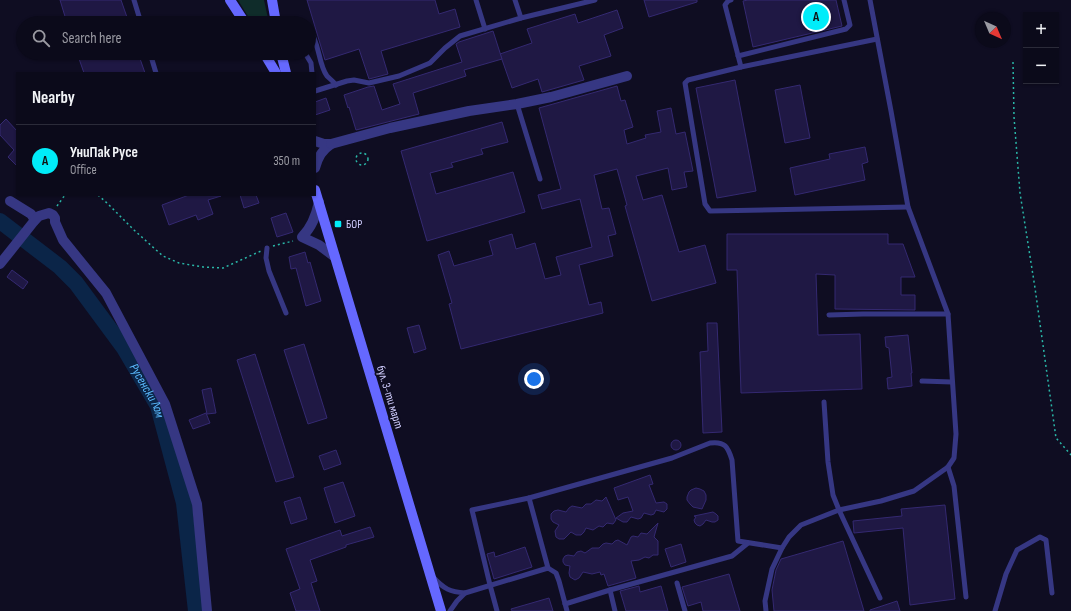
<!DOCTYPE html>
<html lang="en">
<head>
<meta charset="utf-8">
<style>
	:root { --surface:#0b0a1a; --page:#191827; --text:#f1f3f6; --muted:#9a9aa2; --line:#2b2b39; --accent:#00ecf9 }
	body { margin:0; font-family:"Sofia Sans Condensed",sans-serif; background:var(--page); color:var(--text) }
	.controls { position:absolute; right:12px; top:12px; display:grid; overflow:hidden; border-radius:0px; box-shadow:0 1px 3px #0004 }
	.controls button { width:36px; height:36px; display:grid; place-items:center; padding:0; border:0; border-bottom:1px solid var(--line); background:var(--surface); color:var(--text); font:20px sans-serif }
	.compass { position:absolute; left:975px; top:12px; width:36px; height:36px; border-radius:50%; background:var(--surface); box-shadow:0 1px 3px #0004; rotate:136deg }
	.you { position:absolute; left:534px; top:379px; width:14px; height:14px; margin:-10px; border:3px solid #fff; border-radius:50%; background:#1a73e8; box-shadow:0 0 0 6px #1a73e833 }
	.badge { display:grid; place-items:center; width:26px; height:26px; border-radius:50%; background:var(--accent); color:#111; font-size:13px; font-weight:700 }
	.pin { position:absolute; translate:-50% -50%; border:2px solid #fff; box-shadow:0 1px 4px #0006 }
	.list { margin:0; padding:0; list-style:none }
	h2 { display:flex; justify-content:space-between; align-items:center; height:52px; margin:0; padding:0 16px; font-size:17px }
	h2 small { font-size:13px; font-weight:400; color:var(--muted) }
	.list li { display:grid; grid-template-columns:26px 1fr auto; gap:12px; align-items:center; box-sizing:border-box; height:72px; padding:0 16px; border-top:1px solid var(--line) }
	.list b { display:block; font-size:15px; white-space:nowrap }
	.list p { margin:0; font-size:13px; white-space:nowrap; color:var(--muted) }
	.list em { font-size:13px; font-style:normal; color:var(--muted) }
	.icon { flex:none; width:22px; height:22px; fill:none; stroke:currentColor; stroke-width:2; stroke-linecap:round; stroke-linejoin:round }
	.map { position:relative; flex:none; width:1071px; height:611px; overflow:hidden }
	.search { position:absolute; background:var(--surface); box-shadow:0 1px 3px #0004; left:16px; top:16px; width:300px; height:44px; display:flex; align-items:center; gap:10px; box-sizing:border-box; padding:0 14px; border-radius:22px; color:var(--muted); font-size:15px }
	.panel { position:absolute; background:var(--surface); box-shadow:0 1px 3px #0004; left:16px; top:72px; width:300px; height:124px; border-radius:0px }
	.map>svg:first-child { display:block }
	.green { fill:#0f2c2a }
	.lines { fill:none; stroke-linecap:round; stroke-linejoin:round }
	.river { stroke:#0b2548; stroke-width:16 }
	.building { fill:#1f1844; stroke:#342971 }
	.path { stroke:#2ab7a8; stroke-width:1.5; stroke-dasharray:2 3; stroke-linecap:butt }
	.service { stroke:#363783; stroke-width:5 }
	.minor { stroke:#363783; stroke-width:10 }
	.secondary { stroke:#6568ff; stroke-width:10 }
	.poi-dot { fill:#00ecf9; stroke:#0f0d22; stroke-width:1.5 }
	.labels { text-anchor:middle; stroke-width:3.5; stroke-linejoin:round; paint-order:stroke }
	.poi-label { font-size:12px; fill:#d1ceff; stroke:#0f0d22; text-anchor:start }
	.street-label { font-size:12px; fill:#d1ceff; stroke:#0f0d22 }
	.water-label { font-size:13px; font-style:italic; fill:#5cbbff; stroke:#0f0d22 }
</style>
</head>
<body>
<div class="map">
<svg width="1071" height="611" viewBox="0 0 1071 611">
	<rect width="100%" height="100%" fill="#0f0d22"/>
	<path class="green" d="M238 0H264L269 23H252Z"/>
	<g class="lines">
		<path class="river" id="s1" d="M0 221 60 267 76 283 124 348 158 406 184 503 196 611"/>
	</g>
	<g class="building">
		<path d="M60 0H121L129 23H67Z"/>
		<path d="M307 0H435L439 14 455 9 460 27 381 51 388 74 369 79 359 49 325 60Z"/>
		<path d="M644 0H697V2L649 17Z"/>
		<path d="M748 0H836L842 26 753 47 743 1Z"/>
		<path d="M617 10 623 28 604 35 611 56 579 66 584 80 542 92 538 79 512 88 500 54 532 43 527 29 575 14 578 23Z"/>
		<path d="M493 31 502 59 464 70 466 76 413 93 419 114 356 130 349 107 348 108 344 95 368 87 374 86 382 110 400 104 393 84 462 62 456 44 459 42Z"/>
		<path d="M77 53H138L145 73H84Z"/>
		<path d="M735 80 756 191 717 198 696 88Z"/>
		<path d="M800 85 810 138 785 143 775 90Z"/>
		<path d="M617 86 621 101 625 100 633 127 624 130 627 144 646 138 645 135 661 132 657 111 671 108 676 134 685 132 693 171 684 172 687 187 672 190 668 168 636 176 643 200 662 195 679 252 705 245 716 283 652 301 625 206 627 205 617 169 594 175 602 209 609 208 616 234 608 236 613 256 579 265 589 305 601 302 603 313 461 349 449 304 452 303 438 255 449 251 454 266 493 255 489 241 512 234 516 249 535 243 545 279 561 275 556 257 592 247 580 199 542 209 538 195 561 189 539 108Z"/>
		<path d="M326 98 330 110 315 115V102Z"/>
		<path d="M6 119 17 131V166L8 157 14 150 0 135V125Z"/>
		<path d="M502 122 508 142 481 149 483 154 451 163 453 167 430 173 436 194 513 172 525 212 427 241 401 151Z"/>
		<path d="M865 147 868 162 862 164 865 180 795 195 790 168 830 159 829 154Z"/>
		<path d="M189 195 221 196 208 200 213 214 198 220 196 215 169 225 162 205Z"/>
		<path d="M240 195H256L259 203 244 208Z"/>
		<path d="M286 213 293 232 277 237 271 218Z"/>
		<path d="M727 234H888V244H903L915 277H901V295H915V310L835 309V275L816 274 818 335 860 334 862 389 741 393 737 270H727Z"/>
		<path d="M305 252 308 263 310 262 321 301 306 306 296 268 291 269 289 257Z"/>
		<path d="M12 270 28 282 23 289 7 277Z"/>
		<path d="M707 323H717L722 432 703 433 700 352 708 351Z"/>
		<path d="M419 325 426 349 414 353 407 328Z"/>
		<path d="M908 335 912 373H911L912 386 888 389 887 378 892 377 889 348 886 347 885 337Z"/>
		<path d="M304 344 327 418 308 424 284 350Z"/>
		<path d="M255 354 294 477 276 482 237 360Z"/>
		<path d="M211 388 216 413 207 414 202 390Z"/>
		<path d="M206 413 210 423 193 429 189 420Z"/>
		<circle cx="676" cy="445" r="5"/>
		<path d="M336 450 341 464 324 470 319 456Z"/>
		<path d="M650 475 653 484 649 485 656 503 664 502 667 504V509L664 512 656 510 654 514 651 515 644 513 641 518 638 519 631 517 627 522H623L616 518 623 513 633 511 628 497 618 500 614 488Z"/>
		<path d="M343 482 355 516 335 523 324 488Z"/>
		<path d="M696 488 700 489 704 491 706 495V500L702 509 693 507 690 504 687 500V497L689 492 691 490Z"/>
		<path d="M300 497 307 519 291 524 284 502Z"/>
		<path d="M606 497 616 520 613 524 607 523 603 527 599 526 593 530 586 528 584 532 581 535H576L571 532 564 539H559L556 537 555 531 559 525 553 522 551 519V514L554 511 558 510 566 512 569 508 572 506 582 508 586 504H591L596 500 602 501Z"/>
		<path d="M945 505 955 599 910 605 903 528 854 533 853 521 902 516 901 509Z"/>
		<path d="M713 512 716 514 718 516V520L715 522H712L706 520 703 524 700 526 697 525 695 523 694 520 696 517 694 516Z"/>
		<path d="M658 523 654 537 658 541V555H653L649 558 645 557 639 560 631 561 636 578 608 586 604 574 601 575 600 572 592 574 583 572 579 578 575 580 570 577 569 573 570 566 565 565 563 562V559L565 556 568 555 574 556 577 552 581 551 585 553 592 548H599L603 544 606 543 612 544 615 541 618 540 627 545 631 537 633 536 638 537 641 533 647 534Z"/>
		<path d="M370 527 374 537 346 545V547L310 560 317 581 311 583 320 611H296L290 593 300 589 286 549 340 530 342 536Z"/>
		<path d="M843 541 864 611H774L772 590 776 570 781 559Z"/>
		<path d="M681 544 686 562 671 567 665 549Z"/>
		<path d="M525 547 532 567 494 579 487 554 494 552 495 557Z"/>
		<path d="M729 574 740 611H703L701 602 688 606 682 587Z"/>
		<path d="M639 586 640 592 661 586 668 611H626L620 591Z"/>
		<path d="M549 598 553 611H512L511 609Z"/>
		<path d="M897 601 900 611H870V610Z"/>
	</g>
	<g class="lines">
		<g class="path">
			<path d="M1013 62 1014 117 1020 193 1035 288 1056 438 1071 455"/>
			<circle cx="362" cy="159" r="6"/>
			<path d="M98 195 107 203 134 230 155 249 163 256 179 263 203 267 223 268 261 251"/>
			<path d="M57 206 65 195"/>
			<path d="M273 246 293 241"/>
		</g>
		<g class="service">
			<path d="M134 0 141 23"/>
			<path d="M476 0 485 29"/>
			<path d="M515 0 521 18"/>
			<path d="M731 0 728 1 725 5 741 67"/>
			<path d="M309 29C320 43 318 64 327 76 330 79 334 82 336 85"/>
			<path d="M877 39 741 67 688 80 685 83 705 204 710 211 908 207"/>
			<path d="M150 53 156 73"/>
			<path d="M305 53 311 63 312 73"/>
			<path d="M738 56 846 29 850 25 844 0"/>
			<path d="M315 91 347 81 354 80 369 83 399 76 430 63 445 48 460 36 521 18 595 0"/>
			<path d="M517 104 540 179"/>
			<path d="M267 248 266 258 269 271 286 313"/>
			<path d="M829 315 863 314H948"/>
			<path d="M922 381 952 382"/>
			<path d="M824 402 828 462 833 495 839 510 880 598"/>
			<path d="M948 467 954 486 966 597"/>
			<path d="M529 498 672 458 710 443C725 441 728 447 732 460L738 541 782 548"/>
			<path d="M433 577C444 589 450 592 465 593L457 601 450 611"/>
			<path d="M677 583 685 611"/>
			<path d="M610 590 615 611"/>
			<path d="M465 593 548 568 556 573 559 581 567 611"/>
			<path d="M565 604 610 590 732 556 748 543"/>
			<path d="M497 611 490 585 472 510 529 498 548 568"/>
			<path d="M766 611 765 601 772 569 782 548 789 537 801 525 839 510 881 501 914 491 948 467 954 458 956 434 948 314 908 207 891 111 870 0"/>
			<path d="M995 611 1006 574 1017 550 1040 537 1046 540 1052 593"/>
		</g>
		<g class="minor">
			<path d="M315 141 324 144H331C322 150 318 157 315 168"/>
			<path d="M331 144 390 128 469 111 517 104 551 97 627 76"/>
			<path d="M10 201 31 214 35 220"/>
			<path d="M319 202C316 216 312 227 302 237L319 245 335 257"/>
			<path d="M0 264 35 220 39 216 49 213 53 215 55 218V222L63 240 106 293 165 404 197 504 207 611"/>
		</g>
		<g class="secondary">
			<path d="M230 0 245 23"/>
			<path d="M272 0 276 23"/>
			<path d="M264 53 276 73"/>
			<path d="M281 53 286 73"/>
			<path d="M315 190 441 611"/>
		</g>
	</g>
	<rect class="poi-dot" x="334" y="220" width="8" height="8" rx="2"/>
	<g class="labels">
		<g class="poi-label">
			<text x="346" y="228">БОР</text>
		</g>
		<g class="street-label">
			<text transform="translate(390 397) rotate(73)" y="4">бул. 3-ти март</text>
		</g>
		<g class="water-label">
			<text dy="5" stroke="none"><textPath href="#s1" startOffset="228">Русенски Лом</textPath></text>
		</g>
	</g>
</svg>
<div class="controls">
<button>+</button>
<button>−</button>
</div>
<svg class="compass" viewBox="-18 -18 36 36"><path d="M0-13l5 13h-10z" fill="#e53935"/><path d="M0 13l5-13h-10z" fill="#9a9aa2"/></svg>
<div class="you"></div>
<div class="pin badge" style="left:816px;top:17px">A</div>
<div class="search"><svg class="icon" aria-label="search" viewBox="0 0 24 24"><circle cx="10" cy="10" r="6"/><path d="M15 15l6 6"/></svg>Search here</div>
<section class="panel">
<h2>Nearby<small></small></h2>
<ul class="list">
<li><span class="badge">A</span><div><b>УниПак Русе</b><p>Office</p></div><em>350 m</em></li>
</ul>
</section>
</div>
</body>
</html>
